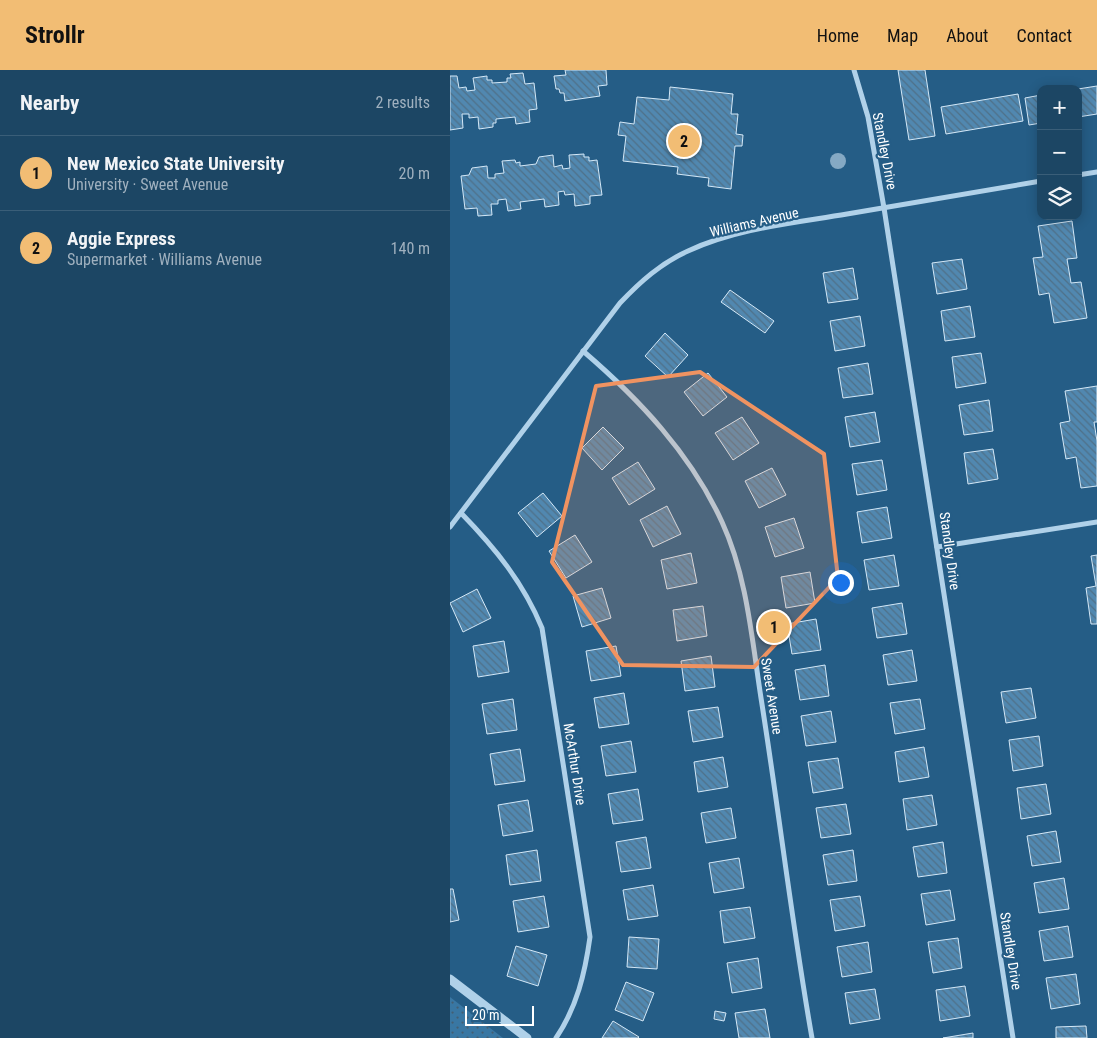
<!DOCTYPE html>
<html lang="en">
<head>
<meta charset="utf-8">
<style>
	:root { --surface:#1c4664; --page:#254d6a; --text:#f1f3f6; --muted:#a0b1bf; --line:#3a5e78; --accent:#f2bd74 }
	body { margin:0; font-family:"Roboto Condensed",sans-serif; background:var(--page); color:var(--text) }
	.controls { position:absolute; right:15px; top:15px; display:grid; overflow:hidden; border-radius:10px; box-shadow:0 2px 12px #0003 }
	.controls button { width:45px; height:45px; display:grid; place-items:center; padding:0; border:0; border-bottom:1px solid var(--line); background:var(--surface); color:var(--text); font:25px sans-serif }
	.scale { position:absolute; left:15px; bottom:12px; width:69px; box-sizing:border-box; padding-left:5px; border:2px solid #fff; border-top:0; font-size:14px; line-height:18px; white-space:nowrap; color:#fff; -webkit-text-stroke:4px #255d86; paint-order:stroke }
	.you { position:absolute; left:390px; top:512px; width:18px; height:18px; margin:-12px; border:4px solid #fff; border-radius:50%; background:#1a73e8; box-shadow:0 0 0 8px #1a73e833 }
	.badge { display:grid; place-items:center; width:32px; height:32px; border-radius:50%; background:var(--accent); color:#111; font-size:16px; font-weight:700 }
	.pin { position:absolute; translate:-50% -50%; border:2px solid #fff; box-shadow:0 1px 5px #0006 }
	.list { margin:0; padding:0; list-style:none }
	h2 { display:flex; justify-content:space-between; align-items:center; height:65px; margin:0; padding:0 20px; font-size:21px }
	h2 small { font-size:16px; font-weight:400; color:var(--muted) }
	.list li { display:grid; grid-template-columns:32px 1fr auto; gap:15px; align-items:center; box-sizing:border-box; height:75px; padding:0 20px; border-top:1px solid var(--line) }
	.list b { display:block; font-size:19px; white-space:nowrap }
	.list p { margin:0; font-size:16px; white-space:nowrap; color:var(--muted) }
	.list em { font-size:16px; font-style:normal; color:var(--muted) }
	.icon { flex:none; width:28px; height:28px; fill:none; stroke:currentColor; stroke-width:2; stroke-linecap:round; stroke-linejoin:round }
	.map { position:relative; flex:none; width:647px; height:968px; overflow:hidden }
	header { display:flex; align-items:center; gap:30px; box-sizing:border-box; height:70px; padding:0 25px; background:var(--accent); color:#111 }
	header strong { font-size:24px }
	nav { display:flex; gap:28px; margin-inline-start:auto; font-size:18px }
	main { display:flex }
	aside { flex:1; background:var(--surface) }
	.map>svg:first-child { display:block }
	.grass { fill:url(#grass-dots) }
	.building { fill:url(#building-back-hatch); stroke:#d4e8f7 }
	.lines { fill:none; stroke-linecap:round; stroke-linejoin:round }
	.minor { stroke:#b0d1e9; stroke-width:5 }
	.tertiary { stroke:#b0d1e9; stroke-width:9 }
	.tree { fill:#85a9c4 }
	.marked { fill:#f09361; fill-opacity:0.2; stroke:#f09361; stroke-width:4; stroke-linejoin:round }
	.labels { text-anchor:middle; stroke-width:4.5; stroke-linejoin:round; paint-order:stroke }
	.street-label { font-size:14px; fill:#fff; stroke:#255d86 }
</style>
</head>
<body>
<header>
<strong>Strollr</strong>
<nav><a>Home</a><a>Map</a><a>About</a><a>Contact</a></nav>
</header>
<main>
<aside>
<h2>Nearby<small>2 results</small></h2>
<ul class="list">
<li><span class="badge">1</span><div><b>New Mexico State University</b><p>University · Sweet Avenue</p></div><em>20 m</em></li>
<li><span class="badge">2</span><div><b>Aggie Express</b><p>Supermarket · Williams Avenue</p></div><em>140 m</em></li>
</ul>
</aside>
<div class="map">
<svg width="647" height="968" viewBox="0 0 647 968">
	<defs>
		<pattern id="grass-dots" width="8" height="8" patternUnits="userSpaceOnUse" patternTransform="scale(1.25)"><rect width="8" height="8" fill="#3977a3"/><path d="M2 2h.1M6 6h.1" fill="none" stroke="#435f73" stroke-width="1.8" stroke-linecap="round"/></pattern>
		<pattern id="building-back-hatch" width="6" height="6" patternUnits="userSpaceOnUse" patternTransform="scale(1.25)"><rect width="6" height="6" fill="#5188b0"/><path d="M-1 5l2 2M0 0l6 6M5-1l2 2" fill="none" stroke="#4f7088"/></pattern>
	</defs>
	<rect width="100%" height="100%" fill="#255d86"/>
	<path class="grass" d="M0 927 53 968H0Z"/>
	<g class="building">
		<path d="M115 0H156L157 15 148 16 150 26 115 31 114 23H110L109 19H106L104 6 116 5Z"/>
		<path d="M448 0H475L485 66 459 70Z"/>
		<path d="M73 3 75 14 84 13 87 39 79 40 80 52 66 54 65 47 46 49V53H43V57L29 59 28 47 19 48V44H12L13 58 0 60V6H7L9 18 16 17 17 21 25 20 23 8 37 6V10H42V13L57 12V8H61L60 4Z"/>
		<path d="M647 16V44L628 47V19Z"/>
		<path d="M220 17 283 24 281 44H288L286 64 293 65 292 76H285L281 119 258 116 259 108 227 104 228 97 173 91 176 66 168 65 170 52 184 54 187 27 219 30Z"/>
		<path d="M568 24 573 51 496 64 491 37Z"/>
		<path d="M591 25V53L579 55 575 28Z"/>
		<path d="M134 84V87H139V91L147 90 152 125 140 126V134L125 136 124 124 115 125 114 121 108 122 109 135 95 137 94 129 70 132 71 139 58 141 56 129 48 130V134H41L42 145 28 146 27 138 15 139 11 106 19 105 22 98 37 96 38 108H45V104L54 103 52 91 65 90 66 93 70 92V96L86 94 89 87 103 85 104 97 112 95 113 99 120 98 119 85Z"/>
		<path d="M622 151 627 188 617 189 621 213 631 212 637 248 604 253 599 223 589 225 583 188 593 187 588 156Z"/>
		<path d="M512 189 517 219 487 224 482 193Z"/>
		<path d="M403 198 408 229 378 233 373 203Z"/>
		<path d="M280 220 324 251 315 263 271 232Z"/>
		<path d="M520 236 525 267 495 271 491 241Z"/>
		<path d="M410 246 415 276 385 281 380 251Z"/>
		<path d="M215 263 238 285 218 307 195 286Z"/>
		<path d="M531 283 536 313 506 318 502 287Z"/>
		<path d="M418 293 423 324 393 328 388 298Z"/>
		<path d="M258 303 277 327 253 346 234 322Z"/>
		<path d="M647 316V352H644L647 371V416L631 418 626 387 616 389 610 353 620 351 615 321Z"/>
		<path d="M539 330 543 361 514 365 509 335Z"/>
		<path d="M425 342 430 372 400 377 395 347Z"/>
		<path d="M292 347 309 373 283 390 265 363Z"/>
		<path d="M153 357 174 378 152 400 132 378Z"/>
		<path d="M543 379 548 409 518 414 514 383Z"/>
		<path d="M432 390 437 420 407 425 402 394Z"/>
		<path d="M188 392 205 419 179 435 162 408Z"/>
		<path d="M322 398 336 425 309 438 295 411Z"/>
		<path d="M93 423 112 446 87 467 68 443Z"/>
		<path d="M217 436 231 464 203 477 190 450Z"/>
		<path d="M437 437 442 468 412 473 407 442Z"/>
		<path d="M344 448 354 478 325 487 315 457Z"/>
		<path d="M125 465 142 492 116 508 99 481Z"/>
		<path d="M241 483 247 513 217 519 211 490Z"/>
		<path d="M444 485 449 516 419 520 414 490Z"/>
		<path d="M647 485V554H641L636 518 646 516 641 486Z"/>
		<path d="M360 502 365 533 336 538 331 507Z"/>
		<path d="M152 518 161 548 132 557 123 526Z"/>
		<path d="M27 519 41 548 13 562 0 533Z"/>
		<path d="M452 533 457 564 427 568 422 538Z"/>
		<path d="M253 536 257 566 227 571 223 540Z"/>
		<path d="M366 549 371 580 342 584 337 554Z"/>
		<path d="M54 571 59 602 28 607 23 576Z"/>
		<path d="M166 576 171 606 141 611 136 581Z"/>
		<path d="M462 580 467 611 438 615 433 585Z"/>
		<path d="M261 586 265 617 235 621 231 591Z"/>
		<path d="M375 595 379 626 350 630 345 600Z"/>
		<path d="M581 618 586 648 556 653 551 622Z"/>
		<path d="M174 623 179 654 149 658 144 628Z"/>
		<path d="M63 629 67 660 37 664 32 634Z"/>
		<path d="M470 629 475 659 445 664 440 633Z"/>
		<path d="M268 637 273 667 243 672 238 641Z"/>
		<path d="M381 641 386 672 356 676 351 646Z"/>
		<path d="M589 666 593 696 563 701 559 670Z"/>
		<path d="M181 671 186 702 156 706 151 676Z"/>
		<path d="M474 677 479 707 449 712 445 682Z"/>
		<path d="M70 679 75 711 45 715 40 684Z"/>
		<path d="M273 687 278 717 248 722 244 692Z"/>
		<path d="M388 688 393 718 363 723 358 692Z"/>
		<path d="M596 714 601 744 571 749 567 718Z"/>
		<path d="M188 719 193 750 163 754 158 724Z"/>
		<path d="M482 725 487 755 457 760 453 729Z"/>
		<path d="M78 730 83 761 53 766 48 735Z"/>
		<path d="M396 734 401 764 371 768 366 738Z"/>
		<path d="M281 738 286 768 256 773 251 743Z"/>
		<path d="M606 761 611 792 582 796 577 766Z"/>
		<path d="M196 767 201 798 171 802 166 772Z"/>
		<path d="M493 772 497 803 468 807 463 777Z"/>
		<path d="M87 780 91 811 60 815 56 785Z"/>
		<path d="M403 780 407 811 378 815 373 785Z"/>
		<path d="M289 788 294 818 264 823 259 793Z"/>
		<path d="M614 808 619 839 589 843 584 813Z"/>
		<path d="M203 815 208 846 178 850 173 820Z"/>
		<path d="M0 819H3L9 850 0 852Z"/>
		<path d="M500 820 505 850 476 855 471 824Z"/>
		<path d="M94 826 99 857 68 862 63 831Z"/>
		<path d="M410 826 415 856 385 861 380 830Z"/>
		<path d="M300 837 305 868 274 873 270 841Z"/>
		<path d="M618 856 623 887 594 891 589 861Z"/>
		<path d="M179 867 209 869 207 899 177 897Z"/>
		<path d="M508 868 512 898 483 903 478 872Z"/>
		<path d="M418 872 422 902 392 907 387 877Z"/>
		<path d="M66 876 97 885 88 916 57 906Z"/>
		<path d="M308 888 312 918 282 923 277 893Z"/>
		<path d="M626 904 630 934 601 939 596 908Z"/>
		<path d="M176 912 204 923 193 951 165 940Z"/>
		<path d="M515 916 520 946 490 951 486 920Z"/>
		<path d="M425 919 430 949 400 954 395 923Z"/>
		<path d="M315 939 320 968H289L285 943Z"/>
		<path d="M265 941 276 943 274 951 264 949Z"/>
		<path d="M163 951 189 967 188 968H152Z"/>
		<path d="M636 956 637 968H606V957Z"/>
		<path d="M523 963V968H493Z"/>
	</g>
	<g class="lines">
		<g class="minor">
			<path d="M404 0 418 47 434 138 563 968"/>
			<path d="M628 105 647 102"/>
			<path d="M133 281C189 329 241 384 272 452 297 506 302 570 311 628 329 741 342 855 362 968"/>
			<path d="M11 443C45 478 73 512 92 558L140 867C135 903 127 937 106 968"/>
			<path d="M0 457 170 233C190 212 211 193 238 181 287 158 344 153 397 144 461 133 526 122 591 111"/>
			<path d="M487 477 647 452"/>
		</g>
		<path class="tertiary" d="M0 909 77 968"/>
	</g>
	<circle class="tree" cx="388" cy="91" r="8"/>
	<path class="marked" d="M250 302 374 384 388 508 304 597 173 595 102 492 146 316Z"/>
	<g class="labels">
		<g class="street-label">
			<text transform="translate(435 81) rotate(79)" y="5">Standley Drive</text>
			<text transform="translate(304 152) rotate(-13)" y="5">Williams Avenue</text>
			<text transform="translate(500 481) rotate(82)" y="5">Standley Drive</text>
			<text transform="translate(322 626) rotate(81)" y="5">Sweet Avenue</text>
			<text transform="translate(125 694) rotate(81)" y="5">McArthur Drive</text>
			<text transform="translate(561 881) rotate(81)" y="5">Standley Drive</text>
		</g>
	</g>
</svg>
<div class="controls">
<button>+</button>
<button>−</button>
<button><svg class="icon" aria-label="layers" viewBox="0 0 24 24"><path d="M12 4l9 5-9 5-9-5zM3 14l9 5 9-5"/></svg></button>
</div>
<div class="scale">20 m</div>
<div class="you"></div>
<div class="pin badge" style="left:324px;top:557px">1</div>
<div class="pin badge" style="left:234px;top:71px">2</div>
</div>
</main>
</body>
</html>
